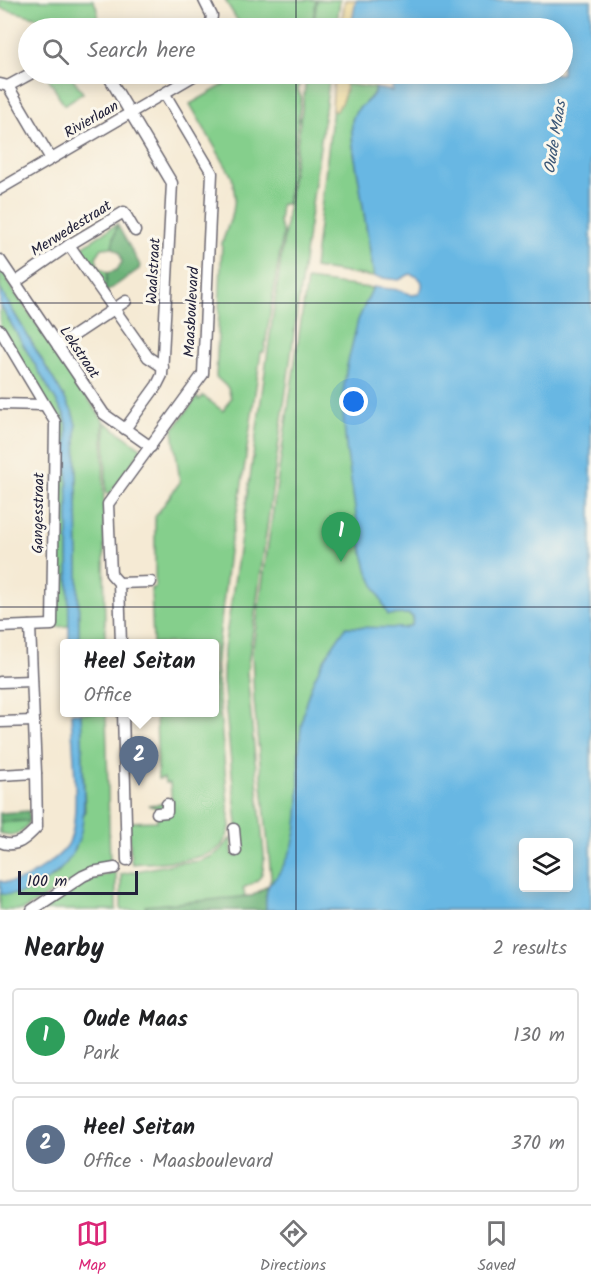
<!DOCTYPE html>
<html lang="en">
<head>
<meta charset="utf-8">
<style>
	:root { --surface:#fff; --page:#f6f6f6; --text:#202124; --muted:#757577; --line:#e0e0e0; --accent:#db2777 }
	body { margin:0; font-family:Kalam,sans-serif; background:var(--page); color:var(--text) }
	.controls { position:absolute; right:18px; bottom:18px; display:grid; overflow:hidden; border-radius:6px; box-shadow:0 3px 15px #0003 }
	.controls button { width:54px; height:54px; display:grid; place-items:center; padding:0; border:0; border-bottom:2px solid var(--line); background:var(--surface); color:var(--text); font:30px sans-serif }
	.scale { position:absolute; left:18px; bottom:15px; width:120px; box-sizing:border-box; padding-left:6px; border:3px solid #22223b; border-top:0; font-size:16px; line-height:21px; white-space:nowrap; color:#22223b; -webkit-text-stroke:4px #fbf7ec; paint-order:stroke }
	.you { position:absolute; left:354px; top:402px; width:21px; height:21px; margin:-15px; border:4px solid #fff; border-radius:50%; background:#1a73e8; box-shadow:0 0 0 9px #1a73e833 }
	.badge { display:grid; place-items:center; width:39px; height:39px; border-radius:50%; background:var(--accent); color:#fff; font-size:20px; font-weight:700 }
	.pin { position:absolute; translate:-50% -50px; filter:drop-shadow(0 2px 3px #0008) }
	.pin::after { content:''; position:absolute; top:32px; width:21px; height:18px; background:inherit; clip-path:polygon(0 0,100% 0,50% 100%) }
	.popup { position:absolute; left:60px; top:639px; width:159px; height:78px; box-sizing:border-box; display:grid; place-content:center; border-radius:6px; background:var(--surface); filter:drop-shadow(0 2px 4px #0005); font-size:20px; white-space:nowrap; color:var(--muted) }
	.popup b { font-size:22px; color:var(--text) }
	.popup::after { content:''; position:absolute; left:50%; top:100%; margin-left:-12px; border:12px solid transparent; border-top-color:var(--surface) }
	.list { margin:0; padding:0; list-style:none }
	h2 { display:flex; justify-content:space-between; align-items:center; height:78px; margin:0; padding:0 24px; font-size:26px }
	h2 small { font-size:20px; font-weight:400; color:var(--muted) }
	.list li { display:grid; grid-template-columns:39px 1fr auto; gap:18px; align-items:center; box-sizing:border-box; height:96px; margin:0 12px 12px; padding:0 12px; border:2px solid var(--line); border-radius:6px }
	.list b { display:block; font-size:22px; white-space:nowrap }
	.list p { margin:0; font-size:20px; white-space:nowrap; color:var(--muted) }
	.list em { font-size:20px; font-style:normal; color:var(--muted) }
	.icon { flex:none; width:33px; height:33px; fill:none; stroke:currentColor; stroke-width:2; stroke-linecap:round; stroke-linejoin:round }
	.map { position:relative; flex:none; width:591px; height:910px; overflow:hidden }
	.search { position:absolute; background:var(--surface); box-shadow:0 3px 15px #0003; left:18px; right:18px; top:18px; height:66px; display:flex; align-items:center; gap:15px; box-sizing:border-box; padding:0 21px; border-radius:33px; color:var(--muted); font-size:22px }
	.sheet { height:294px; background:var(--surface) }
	nav { display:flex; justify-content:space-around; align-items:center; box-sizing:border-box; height:84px; border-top:2px solid var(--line); background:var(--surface); font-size:16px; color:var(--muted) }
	nav a { display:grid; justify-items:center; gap:3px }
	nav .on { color:var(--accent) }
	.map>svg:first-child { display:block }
	.green { fill:#85cf8c; stroke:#547864; stroke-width:1.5 }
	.forest { fill:#6cb278; stroke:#476a5a; stroke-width:1.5 }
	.sand { fill:#eeda9e; stroke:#887e6c; stroke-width:1.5 }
	.water { fill:#68b7e3; stroke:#456c8f; stroke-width:1.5; fill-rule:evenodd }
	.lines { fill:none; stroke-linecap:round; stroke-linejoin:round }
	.minor-casing { stroke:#6c6871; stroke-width:13 }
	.minor { stroke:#fff; stroke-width:10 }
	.grid { fill:none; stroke:#22223b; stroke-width:1.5; stroke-opacity:0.55 }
	.labels { text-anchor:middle; stroke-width:6; stroke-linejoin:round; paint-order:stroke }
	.street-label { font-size:15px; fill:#22223b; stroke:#fbf7ec }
	.water-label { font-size:16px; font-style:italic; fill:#3a5676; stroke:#fbf7ec }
</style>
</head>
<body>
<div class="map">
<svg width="591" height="910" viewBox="0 0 591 910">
	<rect width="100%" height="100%" fill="#fbf7ec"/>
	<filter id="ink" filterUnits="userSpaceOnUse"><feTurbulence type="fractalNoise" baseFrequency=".0167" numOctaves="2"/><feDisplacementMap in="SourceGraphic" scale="12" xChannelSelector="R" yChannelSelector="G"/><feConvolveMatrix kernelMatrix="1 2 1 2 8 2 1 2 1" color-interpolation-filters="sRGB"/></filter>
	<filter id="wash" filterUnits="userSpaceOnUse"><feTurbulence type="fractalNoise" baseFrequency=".008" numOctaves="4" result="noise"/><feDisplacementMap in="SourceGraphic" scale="24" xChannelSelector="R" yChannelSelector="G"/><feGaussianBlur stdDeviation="1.35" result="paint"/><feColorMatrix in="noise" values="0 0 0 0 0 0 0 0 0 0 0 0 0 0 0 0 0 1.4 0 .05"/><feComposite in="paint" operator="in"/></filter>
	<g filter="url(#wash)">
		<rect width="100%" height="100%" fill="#f5ead4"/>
		<g class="green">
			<path d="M0 0H93C103 16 96 29 77 28L0 8Z"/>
			<path d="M225 0H316L312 28H242Z"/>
			<path d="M317 0H340L336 28H313Z"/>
			<path d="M46 74H70L83 93 64 105Z"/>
			<path d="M243 74H301L298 90 301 97 287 204H281L279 222 283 233 264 352H261L240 497 229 551 216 666 230 828C228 834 225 841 221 846 206 862 155 862 133 864L131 861 129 822 157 821V808L148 805 172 803 170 783H165L164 778 158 779 156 713 214 712V644L153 643 151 588H155V517L180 482 173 430 197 397 199 400 203 396 223 411 231 398 228 388 216 377 222 243 233 212 235 197 232 177 190 104Z"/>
			<path d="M307 74H330L247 672 264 855C264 876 262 880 243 888L245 896H252L269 885 271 877 254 701 252 653 307 280 401 292 404 296 413 297 419 910H121V874L177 863 200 861 212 856 222 849 231 838 233 856 240 855 223 681 224 649 250 478Z"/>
			<path d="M336 83 376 88C372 103 354 106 352 121 350 140 356 162 359 181 364 213 369 245 374 277L314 268Z"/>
			<path d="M117 224 112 247 102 248 96 257 98 267 107 273 105 293 95 273 81 253V248Z"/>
			<path d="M0 266 9 279 7 281 103 420 105 643H79L76 425 72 411 0 289Z"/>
			<path d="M0 305 62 410 67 424 69 626 55 627 58 423 0 326Z"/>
			<path d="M105 422 142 449 109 495 106 493Z"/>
			<path d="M81 713H106L110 866 50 894 23 910H0V893L34 888 58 874 85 811Z"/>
			<path d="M29 821C24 834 13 837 0 833V822Z"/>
			<path d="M114 872 116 874V910H38C65 892 82 880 114 872Z"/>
		</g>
		<g class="forest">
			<path d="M117 224 140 265 139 269 105 293 107 273 117 270 122 262 120 253 112 247Z"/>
			<path d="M29 811V821L0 822V813Z"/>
			<path d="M269 885 266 896V910H146L145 906 252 896Z"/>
		</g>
		<g class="sand">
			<path d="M345 0H359L351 28H341Z"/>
			<path d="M334 74H342C349 91 345 95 337 111H332Z"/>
		</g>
		<g class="water">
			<path d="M356 0H591V910H266C266 902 265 895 268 887 270 882 276 879 279 873 286 862 293 849 295 836 301 809 298 780 299 753 301 698 314 671 346 627L404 628 412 625 413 617 408 614 388 615 368 572 360 542 346 447 342 400 347 366 358 320 373 287 399 290 412 295 419 294C426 283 421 277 410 274L399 280 374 277C369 245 364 213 359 181 356 162 350 140 352 121 354 106 372 103 376 88L392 91 393 80 344 74H562V28H351ZM524 842H568V888H524Z"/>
			<path d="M0 289 72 411 76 425 79 643H69L67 424 65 416 0 305Z"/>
			<path d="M71 713H81C82 733 83 753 83 773 85 817 87 856 44 882 27 892 20 896 1 894L0 881C14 885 27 879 39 870 48 864 60 856 67 846 82 825 72 741 71 713Z"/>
		</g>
	</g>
	<g filter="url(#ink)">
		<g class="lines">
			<defs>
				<g id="minor">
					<path d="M204 0 212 16 210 28"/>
					<path d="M107 74 172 183 162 375 157 385 125 429"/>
					<path d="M0 84 8 86 51 159"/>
					<path d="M8 86 30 74"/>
					<path d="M0 189 197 74"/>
					<path d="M69 245 148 357 163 367"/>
					<path d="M0 260 104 414 151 447"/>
					<path d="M16 282 69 245 124 212 135 231"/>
					<path d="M0 330 55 422 52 625 0 627"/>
					<path d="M58 346 126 301"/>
					<path d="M0 404 44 405"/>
					<path d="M119 583 151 582"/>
					<path d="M121 644 119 583 111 574 108 504 203 374 212 173 165 94"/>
					<path d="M0 682 32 681"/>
					<path d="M123 712 127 860"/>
					<path d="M0 722 34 721"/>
					<path d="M0 775 36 773 30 626"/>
					<path d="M157 813 167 812V804"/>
					<path d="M234 829 236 851"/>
					<path d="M0 842C16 849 27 838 37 827L36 773"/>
					<path d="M32 910 83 876 92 872 115 868"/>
				</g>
			</defs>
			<use href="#minor" class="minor-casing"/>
			<use href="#minor" class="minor"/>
		</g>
	</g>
	<path class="grid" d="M296 0V28M296 74V910M0 303H591M0 607H591"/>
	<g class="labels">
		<g class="street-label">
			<text transform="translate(91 119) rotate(-30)" y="5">Rivierlaan</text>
			<text transform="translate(71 228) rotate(-32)" y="5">Merwedestraat</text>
			<text transform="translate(153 271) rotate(-87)" y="5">Waalstraat</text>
			<text transform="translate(191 312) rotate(-87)" y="5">Maasboulevard</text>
			<text transform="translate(80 352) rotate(56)" y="5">Lekstraat</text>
			<text transform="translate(38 513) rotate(-89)" y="5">Gangesstraat</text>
		</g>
		<g class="water-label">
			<text transform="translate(554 137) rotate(-81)" y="6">Oude Maas</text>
		</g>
	</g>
</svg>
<div class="controls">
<button><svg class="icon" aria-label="layers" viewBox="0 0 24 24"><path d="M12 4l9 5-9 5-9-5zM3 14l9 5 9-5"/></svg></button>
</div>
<div class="scale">100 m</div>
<div class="you"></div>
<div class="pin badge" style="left:341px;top:562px;background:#2e9e5b">1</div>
<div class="pin badge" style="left:139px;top:786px;background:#5c6f8a">2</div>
<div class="popup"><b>Heel Seitan</b>Office</div>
<div class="search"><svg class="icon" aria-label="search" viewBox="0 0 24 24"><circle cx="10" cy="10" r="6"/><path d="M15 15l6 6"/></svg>Search here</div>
</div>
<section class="sheet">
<h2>Nearby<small>2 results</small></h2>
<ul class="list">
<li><span class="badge" style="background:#2e9e5b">1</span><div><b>Oude Maas</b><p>Park</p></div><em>130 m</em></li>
<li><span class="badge" style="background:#5c6f8a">2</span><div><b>Heel Seitan</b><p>Office · Maasboulevard</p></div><em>370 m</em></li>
</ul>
</section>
<nav>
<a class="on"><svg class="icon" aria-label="map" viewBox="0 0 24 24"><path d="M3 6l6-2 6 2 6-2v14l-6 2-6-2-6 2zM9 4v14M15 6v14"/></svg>Map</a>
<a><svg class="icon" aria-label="directions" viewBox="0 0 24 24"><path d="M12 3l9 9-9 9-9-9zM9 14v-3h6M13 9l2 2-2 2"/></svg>Directions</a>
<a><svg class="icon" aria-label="saved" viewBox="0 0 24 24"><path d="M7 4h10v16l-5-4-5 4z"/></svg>Saved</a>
</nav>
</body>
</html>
